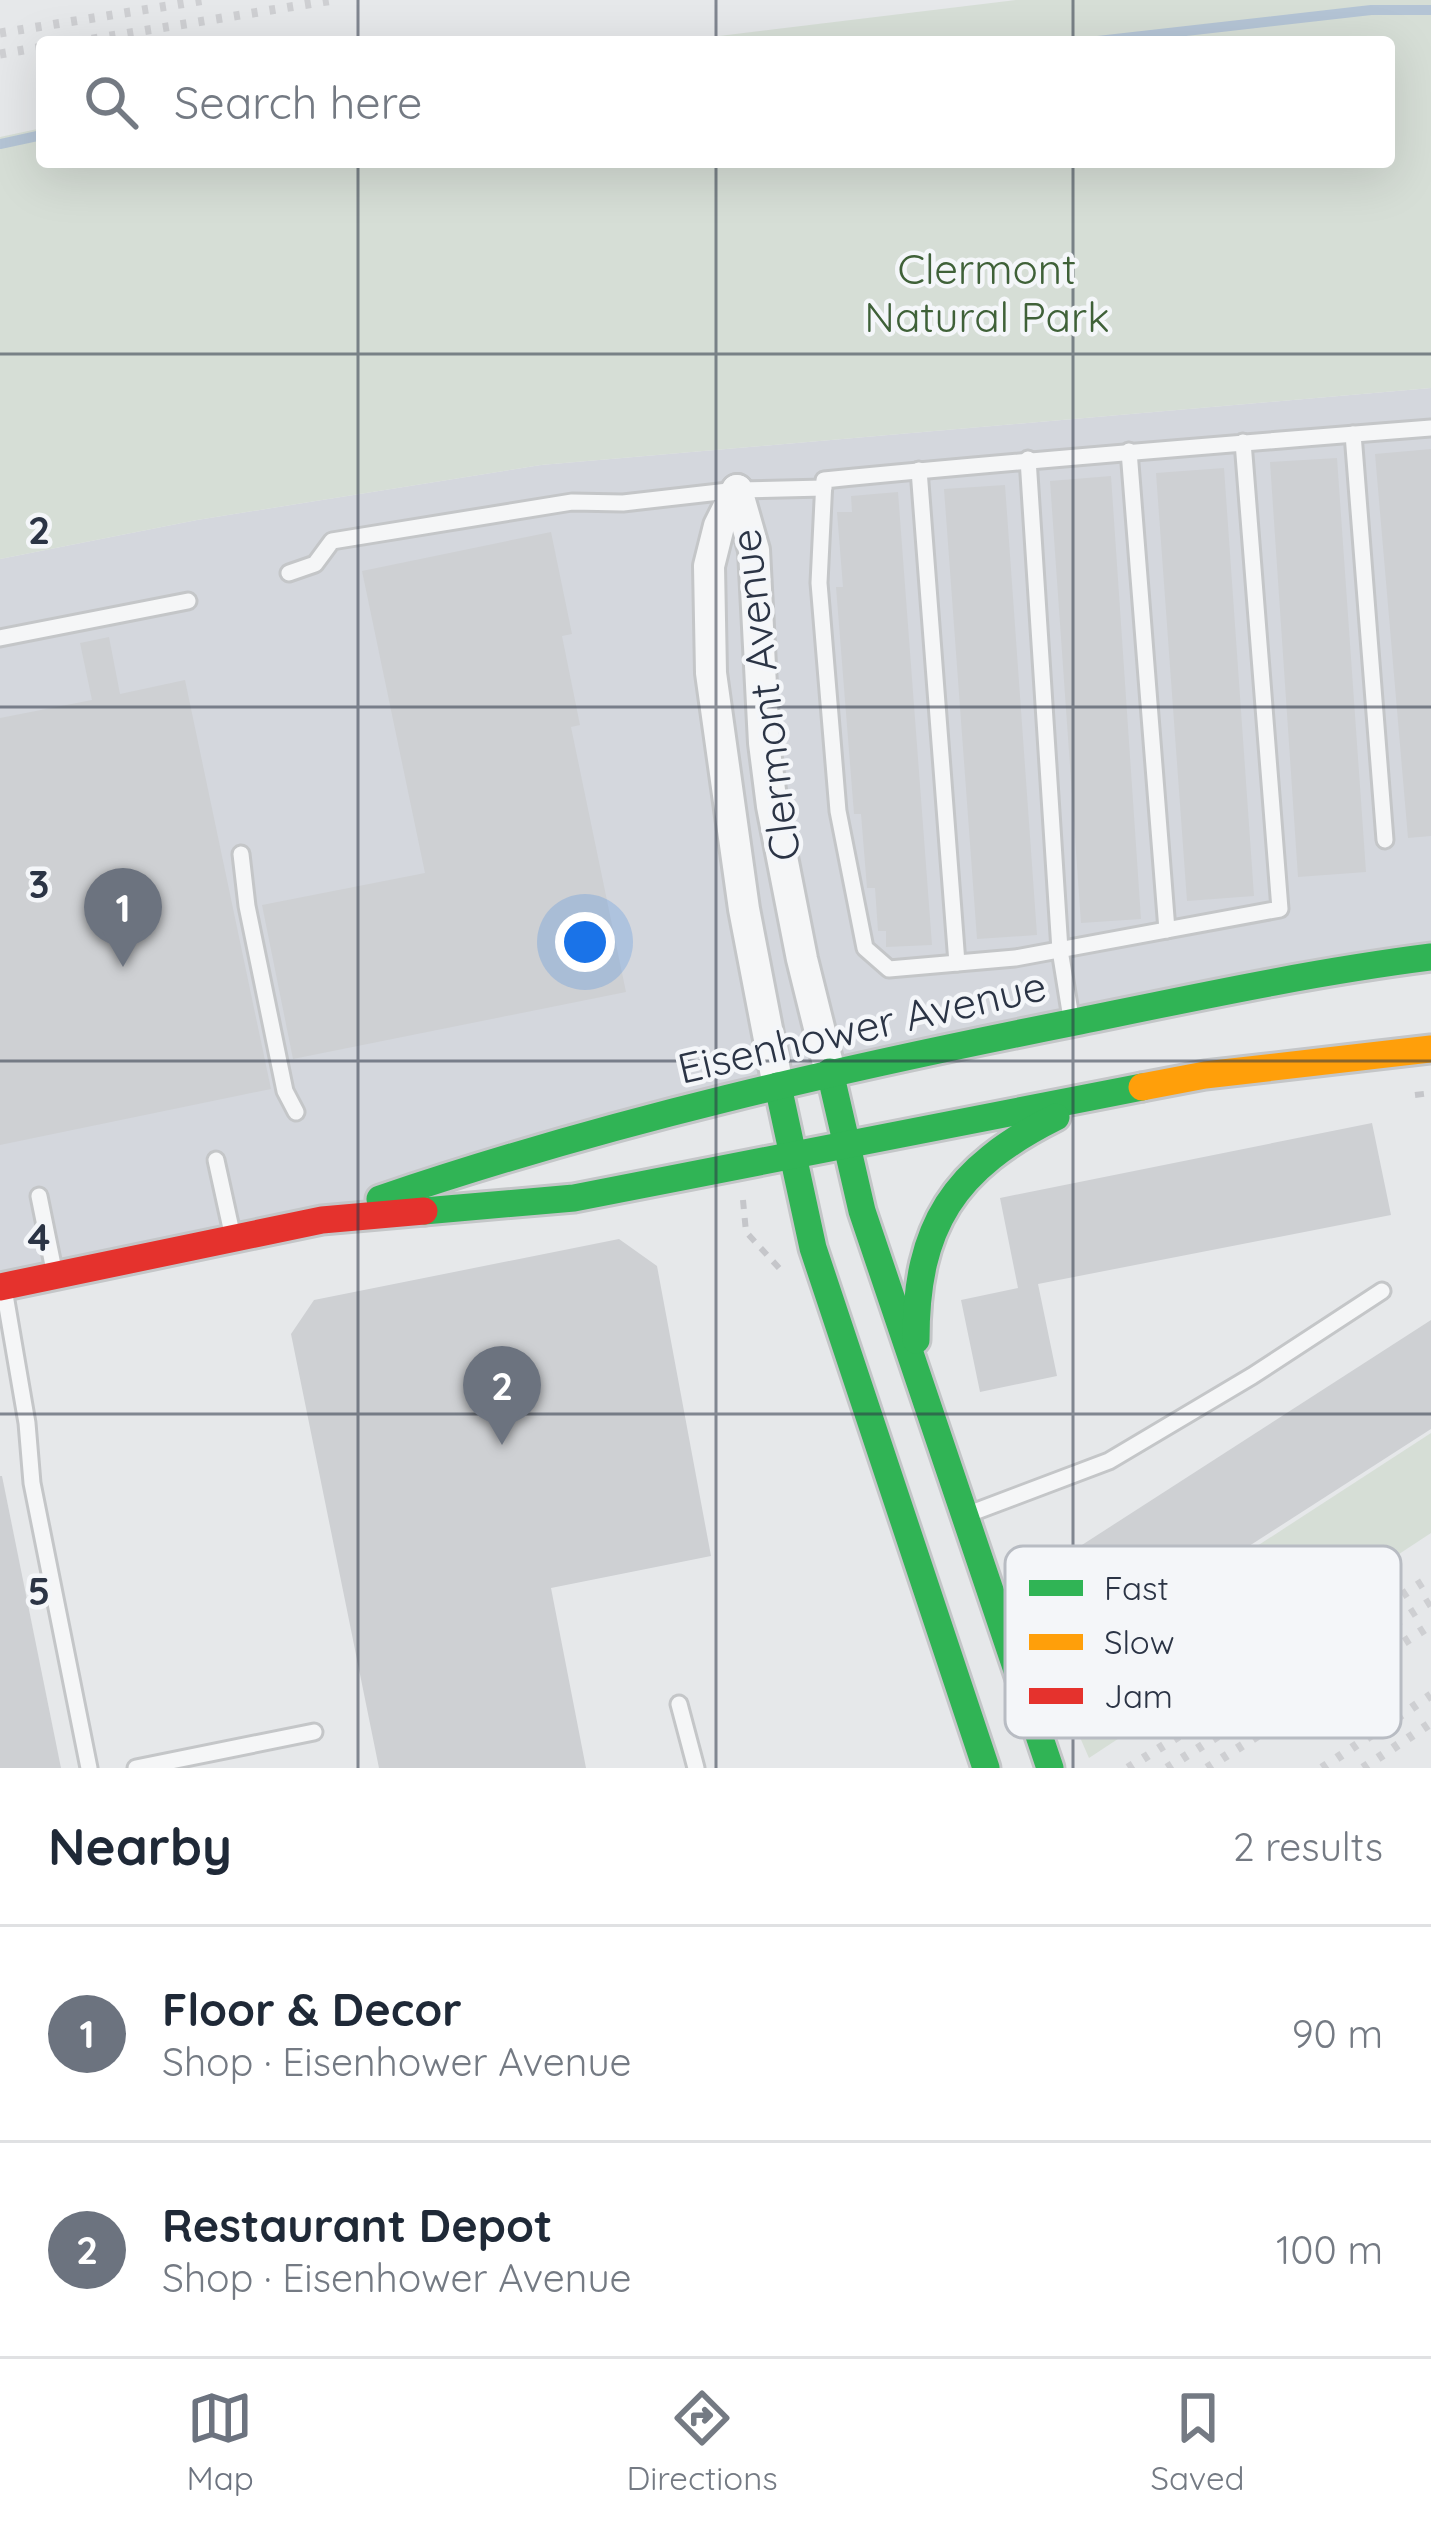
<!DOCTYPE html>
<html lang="en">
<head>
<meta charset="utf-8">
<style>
	:root { --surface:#fff; --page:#f6f6f7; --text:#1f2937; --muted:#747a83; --line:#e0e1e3; --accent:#6c737f }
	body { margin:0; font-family:Quicksand,sans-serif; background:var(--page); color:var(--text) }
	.you { position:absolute; left:585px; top:942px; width:42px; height:42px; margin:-30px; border:9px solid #fff; border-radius:50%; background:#1a73e8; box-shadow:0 0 0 18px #1a73e833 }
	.badge { display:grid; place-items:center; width:78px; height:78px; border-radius:50%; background:var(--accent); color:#fff; font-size:39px; font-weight:700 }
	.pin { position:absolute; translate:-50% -99px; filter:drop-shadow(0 3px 6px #0008) }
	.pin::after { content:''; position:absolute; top:63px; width:42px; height:36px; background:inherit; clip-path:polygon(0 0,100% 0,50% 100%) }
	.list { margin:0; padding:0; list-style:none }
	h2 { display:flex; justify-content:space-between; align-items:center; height:156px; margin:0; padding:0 48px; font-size:51px }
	h2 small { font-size:39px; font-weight:400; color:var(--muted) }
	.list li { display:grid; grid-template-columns:78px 1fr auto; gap:36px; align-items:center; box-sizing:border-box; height:216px; padding:0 48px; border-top:3px solid var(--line) }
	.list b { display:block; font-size:45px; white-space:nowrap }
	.list p { margin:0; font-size:39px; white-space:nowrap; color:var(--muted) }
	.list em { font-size:39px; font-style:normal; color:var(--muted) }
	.icon { flex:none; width:66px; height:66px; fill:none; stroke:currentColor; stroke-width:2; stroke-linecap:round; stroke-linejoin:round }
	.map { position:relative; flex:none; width:1431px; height:1768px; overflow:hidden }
	.search { position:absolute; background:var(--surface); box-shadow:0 12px 48px #0002; left:36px; right:36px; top:36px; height:132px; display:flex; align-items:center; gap:30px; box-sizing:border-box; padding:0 42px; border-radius:12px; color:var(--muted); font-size:45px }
	.sheet { height:588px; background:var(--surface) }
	nav { display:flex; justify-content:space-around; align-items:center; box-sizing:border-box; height:168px; border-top:3px solid var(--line); background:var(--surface); font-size:33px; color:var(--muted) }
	nav a { display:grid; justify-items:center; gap:6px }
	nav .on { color:var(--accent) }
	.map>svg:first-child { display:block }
	.built { fill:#d4d7dd }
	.green { fill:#d6ded6 }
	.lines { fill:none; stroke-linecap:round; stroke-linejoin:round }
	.stream { stroke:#b4c4d5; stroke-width:10 }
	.building { fill:#ced0d3 }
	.lane-casing { stroke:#c4c6c8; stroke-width:21 }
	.street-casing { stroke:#c4c6c8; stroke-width:36 }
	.fast-casing { stroke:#c4c6c8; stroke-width:33 }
	.slow-casing { stroke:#c4c6c8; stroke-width:33 }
	.jam-casing { stroke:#c4c6c8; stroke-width:33 }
	.path { stroke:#c5c6ca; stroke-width:6; stroke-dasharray:9 9; stroke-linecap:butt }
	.lane { stroke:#f5f6f7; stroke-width:15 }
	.street { stroke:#f5f6f7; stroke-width:30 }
	.fast { stroke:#30b455; stroke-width:27 }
	.slow { stroke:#ff9f0a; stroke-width:27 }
	.jam { stroke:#e5322d; stroke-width:27 }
	.rail { stroke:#cecfd2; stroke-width:9; stroke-dasharray:6 12; stroke-linecap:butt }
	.grid { fill:none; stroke:#2b3445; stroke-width:3; stroke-opacity:0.55 }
	.labels { text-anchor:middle; stroke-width:9; stroke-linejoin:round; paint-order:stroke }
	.park-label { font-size:42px; fill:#3f6138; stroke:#f4f6f9 }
	.street-label { font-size:42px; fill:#2b3445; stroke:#f4f6f9 }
	.key { fill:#f4f6f9; stroke:#b8bcc3; stroke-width:3 }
	.key-label { font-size:33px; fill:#2b3445 }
	.grid-label { font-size:39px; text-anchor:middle; font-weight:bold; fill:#2b3445; stroke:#f4f6f9; stroke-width:9; stroke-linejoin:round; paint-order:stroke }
</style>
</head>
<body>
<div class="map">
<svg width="1431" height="1768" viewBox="0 0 1431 1768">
	<rect width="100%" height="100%" fill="#e6e8ea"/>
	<path class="built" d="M1431 388V962L830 1072 322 1220 0 1283V559L197 520 541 465Z"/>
	<g class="green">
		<path d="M1016 0H1431V388L541 465 197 520 0 559V137L42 128V162H1389V42H670Z"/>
		<path d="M1431 1433V1533L1089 1758 1054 1678Z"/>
	</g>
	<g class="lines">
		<g class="stream">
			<path d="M1089 42 1371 10H1431"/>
			<path d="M0 144 42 135"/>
			<path d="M478 162H489"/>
		</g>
	</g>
	<g class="building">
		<path d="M1431 449V836L1408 838 1375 454Z"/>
		<path d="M1337 458 1366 872 1298 877 1270 462Z"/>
		<path d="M1224 468 1254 896 1187 901 1156 473Z"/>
		<path d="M1111 476 1141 919 1081 923 1050 481Z"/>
		<path d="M1005 485 1037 935 977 939 944 489Z"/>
		<path d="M898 492 932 945 886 947V931H878L875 888H867L861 814H854L836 587H843L837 512H852L851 496Z"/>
		<path d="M551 532 572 634 562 636 580 725 571 727 626 992 293 1059 262 905 425 873 362 571Z"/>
		<path d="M109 637 120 694 185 680 271 1089 0 1145V718L92 700 80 643Z"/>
		<path d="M1372 1123 1391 1215 1038 1284 1057 1376 980 1392 961 1300 1018 1288 1000 1198Z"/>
		<path d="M619 1239 657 1266 711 1556 551 1588 586 1768H379L291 1334 314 1300Z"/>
		<path d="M1431 1320V1429L1089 1649 1040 1572Z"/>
		<path d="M0 1476H2L61 1768H0Z"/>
	</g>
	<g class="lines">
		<defs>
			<g id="lane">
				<path d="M1353 434 1385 840"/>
				<path d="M1243 442 1280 909 1015 958 889 969 865 948 838 811 819 583 824 480C1026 460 1228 444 1431 428"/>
				<path d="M1129 451 1167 930"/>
				<path d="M1028 459 1060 950 1071 1018"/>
				<path d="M919 470 957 963"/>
				<path d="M289 573 315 564 332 541 572 502 623 503 737 490 824 488"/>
				<path d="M0 638 188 601"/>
				<path d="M241 854 247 906 285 1091 296 1112"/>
				<path d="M216 1160 232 1233"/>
				<path d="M39 1196 55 1275"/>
				<path d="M4 1289 27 1423 32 1483 89 1768"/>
				<path d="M966 1515 1109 1461 1252 1376 1382 1291"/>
				<path d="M679 1704 696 1768"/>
				<path d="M136 1768 314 1732"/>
			</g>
			<g id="street">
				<path d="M737 490 719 526 709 566 711 673 744 909 778 1086"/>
				<path d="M737 490 754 550 764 743 772 806 802 959 830 1072"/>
			</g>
			<g id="fast">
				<path d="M830 1072 862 1211 1050 1768"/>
				<path d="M778 1086 813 1248 986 1768"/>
				<path d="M380 1199C609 1121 843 1068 1080 1021 1197 997 1313 972 1431 957"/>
				<path d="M424 1211 574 1198 1142 1087"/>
				<path d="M916 1340C916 1225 954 1168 1056 1117"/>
			</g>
			<path id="slow" d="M1142 1087 1205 1075 1431 1049"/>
			<path id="jam" d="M0 1287 322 1220 424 1211"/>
		</defs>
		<use href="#lane" class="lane-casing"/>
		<use href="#street" class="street-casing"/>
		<use href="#fast" class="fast-casing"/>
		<use href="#slow" class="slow-casing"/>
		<use href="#jam" class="jam-casing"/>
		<g class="path">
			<path d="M1415 1095 1431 1093"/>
			<path d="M743 1200 746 1232 780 1269"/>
		</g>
		<use href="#lane" class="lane"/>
		<use href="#street" class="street"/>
		<use href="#fast" class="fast"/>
		<use href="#slow" class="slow"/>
		<use href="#jam" class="jam"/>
		<g class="rail">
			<path d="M0 33 205 0"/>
			<path d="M74 42 333 0"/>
			<path d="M0 54 42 47"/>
			<path d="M1128 1768 1431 1577"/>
			<path d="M1167 1768 1431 1601"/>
			<path d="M1207 1768 1431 1625"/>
			<path d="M1322 1768 1431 1695"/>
			<path d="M1363 1768 1431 1723"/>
		</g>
	</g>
	<path class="grid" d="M358 0V42M716 0V42M1073 0V42M358 162V1768M716 162V1768M1073 162V1768M0 354H1431M0 707H1431M0 1061H1431M0 1414H1431"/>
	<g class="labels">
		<g class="park-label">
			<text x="987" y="284">Clermont<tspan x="987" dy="48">Natural Park</tspan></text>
		</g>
		<g class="street-label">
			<text transform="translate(765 695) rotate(-97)" y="15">Clermont Avenue</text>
			<text transform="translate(862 1027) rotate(-13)" y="15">Eisenhower Avenue</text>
		</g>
	</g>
	<rect x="1005" y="1546" width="396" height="192" rx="18" class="key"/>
	<rect x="1029" y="1580" width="54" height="16" fill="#30b455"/>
	<rect x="1029" y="1634" width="54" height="16" fill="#ff9f0a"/>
	<rect x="1029" y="1688" width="54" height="16" fill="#e5322d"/>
	<g class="key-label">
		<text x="1104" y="1600">Fast</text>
		<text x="1104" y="1654">Slow</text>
		<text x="1104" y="1708">Jam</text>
	</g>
	<g class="grid-label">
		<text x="39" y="544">2</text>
		<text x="39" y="898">3</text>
		<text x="39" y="1251">4</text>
		<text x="39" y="1605">5</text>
	</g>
</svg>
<div class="you"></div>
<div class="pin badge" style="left:123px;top:967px">1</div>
<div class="pin badge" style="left:502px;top:1445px">2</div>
<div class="search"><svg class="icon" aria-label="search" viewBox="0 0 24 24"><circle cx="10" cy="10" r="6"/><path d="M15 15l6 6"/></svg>Search here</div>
</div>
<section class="sheet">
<h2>Nearby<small>2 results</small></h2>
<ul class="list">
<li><span class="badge">1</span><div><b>Floor &amp; Decor</b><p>Shop · Eisenhower Avenue</p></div><em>90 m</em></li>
<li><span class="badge">2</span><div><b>Restaurant Depot</b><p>Shop · Eisenhower Avenue</p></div><em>100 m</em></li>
</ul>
</section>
<nav>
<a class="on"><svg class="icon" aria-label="map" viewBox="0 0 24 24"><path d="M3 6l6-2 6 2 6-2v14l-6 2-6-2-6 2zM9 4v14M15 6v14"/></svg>Map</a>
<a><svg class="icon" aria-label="directions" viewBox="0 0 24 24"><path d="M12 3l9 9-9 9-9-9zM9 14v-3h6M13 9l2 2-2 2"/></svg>Directions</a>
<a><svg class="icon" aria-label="saved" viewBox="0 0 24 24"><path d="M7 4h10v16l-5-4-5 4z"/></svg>Saved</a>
</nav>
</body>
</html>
